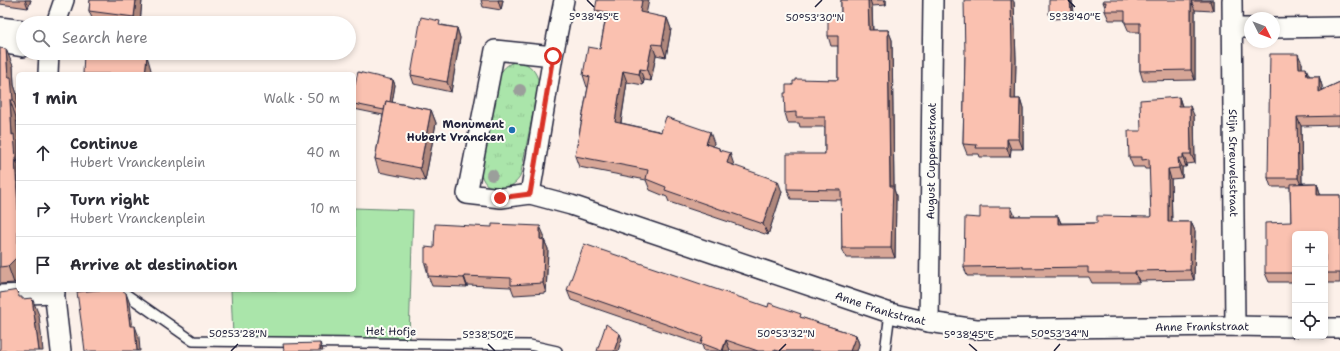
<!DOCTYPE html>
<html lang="en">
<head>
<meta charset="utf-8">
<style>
	:root { --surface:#fff; --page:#f2f2f3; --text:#2b2b33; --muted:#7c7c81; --line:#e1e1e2 }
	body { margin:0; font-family:"Shantell Sans",sans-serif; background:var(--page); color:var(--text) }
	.controls { position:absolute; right:12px; bottom:12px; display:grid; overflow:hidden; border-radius:6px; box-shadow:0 2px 6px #0003 }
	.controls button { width:36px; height:36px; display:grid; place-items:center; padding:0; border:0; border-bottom:1px solid var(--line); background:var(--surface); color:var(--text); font:20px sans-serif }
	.compass { position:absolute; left:1244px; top:12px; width:36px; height:36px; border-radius:50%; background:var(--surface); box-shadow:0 2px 6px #0003; rotate:132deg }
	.stop { position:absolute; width:12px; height:12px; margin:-9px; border:3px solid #d93025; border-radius:50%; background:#fff }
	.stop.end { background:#d93025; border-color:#fff; box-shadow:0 1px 4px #0008 }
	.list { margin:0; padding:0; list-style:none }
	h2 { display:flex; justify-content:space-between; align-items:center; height:52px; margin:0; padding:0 16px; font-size:17px }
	h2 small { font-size:13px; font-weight:400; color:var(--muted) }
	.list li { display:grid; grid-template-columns:26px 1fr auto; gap:12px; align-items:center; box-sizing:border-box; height:56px; padding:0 16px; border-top:1px solid var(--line) }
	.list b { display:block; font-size:15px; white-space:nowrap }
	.list p { margin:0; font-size:13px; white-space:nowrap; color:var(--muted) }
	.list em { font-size:13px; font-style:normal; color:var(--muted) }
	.icon { flex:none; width:22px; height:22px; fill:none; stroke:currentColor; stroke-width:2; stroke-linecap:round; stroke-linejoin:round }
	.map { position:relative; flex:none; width:1340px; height:351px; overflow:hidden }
	.search { position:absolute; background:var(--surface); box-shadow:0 2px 6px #0003; left:16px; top:16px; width:340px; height:44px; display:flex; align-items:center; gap:10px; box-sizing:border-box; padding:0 14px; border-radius:22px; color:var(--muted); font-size:15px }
	.panel { position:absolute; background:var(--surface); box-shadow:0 2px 6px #0003; left:16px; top:72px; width:340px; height:220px; border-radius:6px }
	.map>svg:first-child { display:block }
	.grass { fill:url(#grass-tufts); stroke:#668472 }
	.green { fill:#aae5aa; stroke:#668472 }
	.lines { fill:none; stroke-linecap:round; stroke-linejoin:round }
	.service-casing { stroke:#22223b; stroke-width:12 }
	.minor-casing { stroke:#22223b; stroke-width:22 }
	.service { stroke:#fdfcf7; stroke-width:9 }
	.minor { stroke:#fdfcf7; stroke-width:19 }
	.tree { fill:#9b9f9b }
	.wall { fill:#d7a697; stroke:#22223b }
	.shaded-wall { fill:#af877b; stroke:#22223b }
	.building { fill:#fac1b0; stroke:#22223b }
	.route { stroke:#d93025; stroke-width:5 }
	.ticks { fill:none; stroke:#22223b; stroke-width:1.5 }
	.poi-dot { fill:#1f6fb2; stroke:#fdfcf7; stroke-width:1.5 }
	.labels { text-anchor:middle; stroke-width:4; stroke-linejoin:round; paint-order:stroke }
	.poi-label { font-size:11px; font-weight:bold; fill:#22223b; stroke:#fdfcf7; text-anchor:end }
	.street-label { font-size:11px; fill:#22223b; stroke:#fdfcf7 }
	.ticks-label { font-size:10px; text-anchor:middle; fill:#22223b; stroke:#fdfcf7; stroke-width:4; stroke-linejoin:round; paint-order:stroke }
</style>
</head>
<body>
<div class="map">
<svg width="1340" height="351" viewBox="0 0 1340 351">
	<defs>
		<pattern id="grass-tufts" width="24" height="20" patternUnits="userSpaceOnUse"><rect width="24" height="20" fill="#aae5aa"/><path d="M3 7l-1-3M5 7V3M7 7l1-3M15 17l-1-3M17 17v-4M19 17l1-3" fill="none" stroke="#92c493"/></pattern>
	</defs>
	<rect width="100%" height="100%" fill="#fcf0e9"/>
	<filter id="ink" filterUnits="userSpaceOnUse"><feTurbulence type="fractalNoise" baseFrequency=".025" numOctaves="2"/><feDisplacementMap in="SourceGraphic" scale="8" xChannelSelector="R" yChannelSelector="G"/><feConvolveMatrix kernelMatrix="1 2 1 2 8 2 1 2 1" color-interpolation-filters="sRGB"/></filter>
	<g filter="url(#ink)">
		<path class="grass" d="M519 61C531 65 536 71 539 83L520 177C507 196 484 194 480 170L500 74C505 66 509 63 519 61Z"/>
		<path class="green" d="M354 208 413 210 409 338 233 337 231 290H354Z"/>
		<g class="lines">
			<defs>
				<g id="service">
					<path d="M120 290 193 341 530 345 557 351"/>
					<path d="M885 351 890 313"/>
				</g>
				<g id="minor">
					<path id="s1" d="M1232 0 1235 326"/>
					<path d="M56 23 64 0"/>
					<path d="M0 27 23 30"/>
					<path d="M1233 28H1250"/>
					<path d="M1274 28 1340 27"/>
					<path d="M0 43 23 47"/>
					<path d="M553 56 495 50 467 194 501 198 530 194 553 56 564 0"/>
					<path d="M48 74 49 53"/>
					<path id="s2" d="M530 194 571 205 890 313 929 322 976 329 1235 326 1295 327"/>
					<path d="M54 290 61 351"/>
					<path d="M0 295 55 293"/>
					<path id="s3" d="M929 322 933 0"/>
					<path d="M1325 328H1340"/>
				</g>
			</defs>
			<use href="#service" class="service-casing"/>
			<use href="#minor" class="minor-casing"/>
			<use href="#service" class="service"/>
			<use href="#minor" class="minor"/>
		</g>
		<g class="tree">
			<circle cx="520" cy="90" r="6"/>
			<circle cx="492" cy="175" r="6"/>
		</g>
		<g class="wall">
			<path d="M0 0H31L28 8 0 4Z"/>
			<path d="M90 0H142L140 23H94L89 11Z"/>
			<path d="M481 0H503L501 10 483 7Z"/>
			<path d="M841 0H886V5L872 6 873 30H888L892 40 894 189 896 196 895 258H846L842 248V200L791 199 787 189 825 154V127H800L799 123H788L785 113 786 93 796 81 838 80V46H831L828 36 841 14Z"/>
			<path d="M1213 0V11L1195 10V80L1143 81 1140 71V32H1129L1125 23V20H1109L1105 11V7L1103 2Z"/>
			<path d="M1072 1 1073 18 1051 19 1049 14Z"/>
			<path d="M1014 2 1016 60 1015 99H1020L1023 109V149H1011L1010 157H980L979 154H967L963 144 965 56Z"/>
			<path d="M595 10 646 14 667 18 671 29 666 57 656 55 651 81 644 80 643 85 627 82 621 123 714 143 713 146 719 148 720 151 733 165 782 192 768 235 669 202 667 197 650 190 646 180 579 167 575 156 588 87H587L583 75 600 49 605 22 599 21Z"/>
			<path d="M442 25 457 28 460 38 451 92 414 84 411 75Z"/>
			<path d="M0 48 13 66 14 85 17 94 18 104V117H16L18 141V280L14 283 0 284Z"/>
			<path d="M1302 63V68L1310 76H1319L1322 86V90L1340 82V125L1301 126 1302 183H1317L1320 193V195H1340V283H1325V234H1295V282H1269L1265 273 1291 222 1290 187H1271L1268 178Z"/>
			<path d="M393 80 395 85 392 102 431 110 436 123 425 181 379 172 375 159 383 115 354 109V85Z"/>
			<path d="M1179 97 1182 106 1194 115 1195 163 1187 164 1186 167H1182V178L1171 179 1172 222H1191L1195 231 1194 280 1139 281V283H1092L1089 277H1027L1026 276H967L964 267 980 218 1015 216H1058L1061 223H1097L1151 217 1150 169H1145L1144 167H1133L1129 157 1141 131Z"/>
			<path d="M544 235V240L548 249 546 293 514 295 511 287 467 285V287L432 286 428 276V274L425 264 434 248Z"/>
			<path d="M567 290 768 307 856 335 859 344 857 351H734L730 350 729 351H704L702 345 571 300Z"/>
		</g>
		<g class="shaded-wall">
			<path d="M25 0H31L28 8Z"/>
			<path d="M136 0H142L140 23H136L134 17Z"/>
			<path d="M498 0H503L501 10Z"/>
			<path d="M642 0H649L644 24 640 12Z"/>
			<path d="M868 0H870L872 6 873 40 869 30Z"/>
			<path d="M884 0H886V5Z"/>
			<path d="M1011 0H1013L1014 2 1016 60 1015 108 1011 99Z"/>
			<path d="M1070 0H1072V1L1073 18 1071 13Z"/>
			<path d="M1210 0H1213V11L1210 1Z"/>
			<path d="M1191 1 1195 10V80L1191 70Z"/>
			<path d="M667 18 671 29 666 57 662 45Z"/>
			<path d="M457 28 460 38 451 92 447 82Z"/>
			<path d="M888 30 892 40 894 189 896 196 895 258 891 248Z"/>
			<path d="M652 44 656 55 651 81 647 70Z"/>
			<path d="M6 49 13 66 14 85 17 94 18 114 13 100 8 77Z"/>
			<path d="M1298 54 1302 63V77L1299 68Z"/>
			<path d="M147 56 151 70V74H145Z"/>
			<path d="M1306 68 1310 77 1307 76Z"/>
			<path d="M640 69 644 80 643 85 639 74Z"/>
			<path d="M623 71 627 82 619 134 615 122Z"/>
			<path d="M1319 76 1322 86V101L1319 92Z"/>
			<path d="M393 80 395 85 390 116 388 111Z"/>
			<path d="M1179 97 1182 107 1179 106Z"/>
			<path d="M1020 99 1023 109V149L1019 139Z"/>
			<path d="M10 100 16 117 18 141V162L16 158 12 135Z"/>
			<path d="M1190 106 1194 115 1195 163 1191 154Z"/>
			<path d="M431 110 436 123 425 181 420 168Z"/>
			<path d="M1297 117 1301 126 1302 187 1298 178Z"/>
			<path d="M710 132 714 143 710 155 706 144Z"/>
			<path d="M1007 139 1011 149 1010 157 1007 148Z"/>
			<path d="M730 153 734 165 731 174 727 163Z"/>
			<path d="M1183 154 1187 164 1186 167 1183 158Z"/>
			<path d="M15 158 18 165V207Z"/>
			<path d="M1178 158 1182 167V178L1179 168Z"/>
			<path d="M1168 169 1171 179 1172 232 1168 222Z"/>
			<path d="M778 181 782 192 768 235 763 224Z"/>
			<path d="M1317 183 1320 193V205L1317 195Z"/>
			<path d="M1011 207 1015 216H1011Z"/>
			<path d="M1058 216 1062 226 1058 224Z"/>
			<path d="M1191 222 1195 231 1194 280 1190 270Z"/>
			<path d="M540 226 544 235V249L540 239Z"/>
			<path d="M544 240 548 249 546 293 543 283Z"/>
			<path d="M18 256V280L14 283 8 266Z"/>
			<path d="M1135 271 1139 281V283L1135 273Z"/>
			<path d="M464 276 467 285V287L464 278Z"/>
			<path d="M126 293 130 304 134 338 130 326Z"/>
			<path d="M32 298 39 315 43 351H39Z"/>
			<path d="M135 326 139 337 140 351H137Z"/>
			<path d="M620 334 622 339 618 351H614Z"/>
			<path d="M856 335 859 344 857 351H850Z"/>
			<path d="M726 340 730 350 729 351H723Z"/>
			<path d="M320 343 323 351H320Z"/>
		</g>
		<g class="building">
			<path d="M90 0H136L134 17 89 11Z"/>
			<path d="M597 0H642L640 12 667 18 662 45 652 44 647 70 640 69 639 74 623 71 615 122 661 132 666 117 710 132 706 144 719 148V150L730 153 727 163 778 181 763 224 665 190 666 187 646 179 648 170 575 156 590 77 583 75 588 47 600 49 607 12 595 10Z"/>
			<path d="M841 0H868L869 30H888L890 186H893L891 248H842L841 190 787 189V154H825V117H796V112L785 113 784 93H786V85H793V81H796V79L838 80V36H828V14H841Z"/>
			<path d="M964 0H1011L1012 50 1011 99H1020L1019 139H1007V148H976L977 145 963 144 965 56Z"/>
			<path d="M1049 0H1070L1071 13 1049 14Z"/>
			<path d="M1104 0H1210V1H1191V70L1140 71V23H1125V11H1105L1106 2H1103Z"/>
			<path d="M421 17 440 21 439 25 457 28 447 82 411 75Z"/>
			<path d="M0 48 6 49 8 77H11L13 100H10L12 135 14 134 16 158H15L18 207V256L8 266 0 267Z"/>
			<path d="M84 53H108L147 56 145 74H83Z"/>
			<path d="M1270 54H1298L1299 68H1306L1307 76H1319V92L1340 82V116L1297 117 1298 178H1268Z"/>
			<path d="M358 72 393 80 390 102 386 101 384 110 354 104V85H355Z"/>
			<path d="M1179 97V106H1190L1191 154H1183V158H1178L1179 168 1168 169V222H1191L1190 270 1135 271V273H1088V267L1023 268V266L964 267 965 217 980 218V207H1011V216H1058V224L1097 223V216L1151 217 1149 159 1142 160V157H1129L1128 131H1141L1140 100Z"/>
			<path d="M386 101 431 110 420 168 375 159Z"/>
			<path d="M1317 183V195H1340V273H1325V234H1295V273H1265V223L1291 222 1290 184Z"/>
			<path d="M435 224 492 227V224L540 226V239L544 240 543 283 511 285V278L464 276V278L428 276V264H425V247L434 248Z"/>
			<path d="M584 244 768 307 769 303 801 314 800 317 856 335 850 351H779L775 350V351H758L726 340 722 351 701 343 703 337 567 290Z"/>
			<path d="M18 290 19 297H22V299L32 298 39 351H0V293Z"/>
			<path d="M98 290H122L126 293 130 326H135L137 351H85L83 335 77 292Z"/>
			<path d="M606 324 620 334 614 351H597Z"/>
			<path d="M320 343V351H284L283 344Z"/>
		</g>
	</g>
	<g class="lines" filter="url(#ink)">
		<path class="route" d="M500 198 530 194 553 56"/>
	</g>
	<path class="ticks" d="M587 0 594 7M1068 0 1075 7M815 7 822 0M488 344 495 351M969 344 977 351M231 351 238 344M779 351 786 344M1054 351 1060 344"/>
	<circle class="poi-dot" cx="512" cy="130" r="4"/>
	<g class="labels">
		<g class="poi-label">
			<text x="504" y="128">Monument<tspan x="504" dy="13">Hubert Vrancken</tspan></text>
		</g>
		<g class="street-label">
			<text dy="4" stroke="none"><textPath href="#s3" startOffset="161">August Cuppensstraat</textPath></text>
			<text dy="4" stroke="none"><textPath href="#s1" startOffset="163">Stijn Streuvelsstraat</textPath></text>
			<text dy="4" stroke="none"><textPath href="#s2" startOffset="369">Anne Frankstraat</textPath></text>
			<text dy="4" stroke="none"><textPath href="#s2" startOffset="693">Anne Frankstraat</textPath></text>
			<text transform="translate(391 331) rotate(1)" y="4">Het Hofje</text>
		</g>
	</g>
	<g class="ticks-label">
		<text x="594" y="20">5°38'45"E</text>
		<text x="1075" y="20">5°38'40"E</text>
		<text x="815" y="21">50°53'30"N</text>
		<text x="238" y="337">50°53'28"N</text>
		<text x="786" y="337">50°53'32"N</text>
		<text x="1060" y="337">50°53'34"N</text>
		<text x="488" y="338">5°38'50"E</text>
		<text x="969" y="338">5°38'45"E</text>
	</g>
</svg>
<div class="controls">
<button>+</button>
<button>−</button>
<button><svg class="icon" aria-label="locate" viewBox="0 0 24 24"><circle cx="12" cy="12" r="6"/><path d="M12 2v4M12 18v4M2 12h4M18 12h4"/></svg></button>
</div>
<svg class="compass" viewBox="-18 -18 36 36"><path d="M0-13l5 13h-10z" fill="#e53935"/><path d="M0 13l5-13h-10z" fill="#7c7c81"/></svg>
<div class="stop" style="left:553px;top:56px"></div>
<div class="stop end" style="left:500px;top:198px"></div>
<div class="search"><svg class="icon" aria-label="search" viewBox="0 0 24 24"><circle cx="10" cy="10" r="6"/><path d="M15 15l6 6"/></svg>Search here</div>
<section class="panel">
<h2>1 min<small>Walk · 50 m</small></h2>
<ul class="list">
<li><svg class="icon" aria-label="ahead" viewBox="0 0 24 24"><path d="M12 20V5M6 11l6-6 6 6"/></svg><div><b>Continue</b><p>Hubert Vranckenplein</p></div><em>40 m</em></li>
<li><svg class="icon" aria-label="right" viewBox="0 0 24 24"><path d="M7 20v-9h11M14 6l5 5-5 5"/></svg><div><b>Turn right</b><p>Hubert Vranckenplein</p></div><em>10 m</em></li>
<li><svg class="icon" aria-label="arrive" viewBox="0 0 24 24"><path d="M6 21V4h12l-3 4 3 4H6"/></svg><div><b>Arrive at destination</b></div></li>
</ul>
</section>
</div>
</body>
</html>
